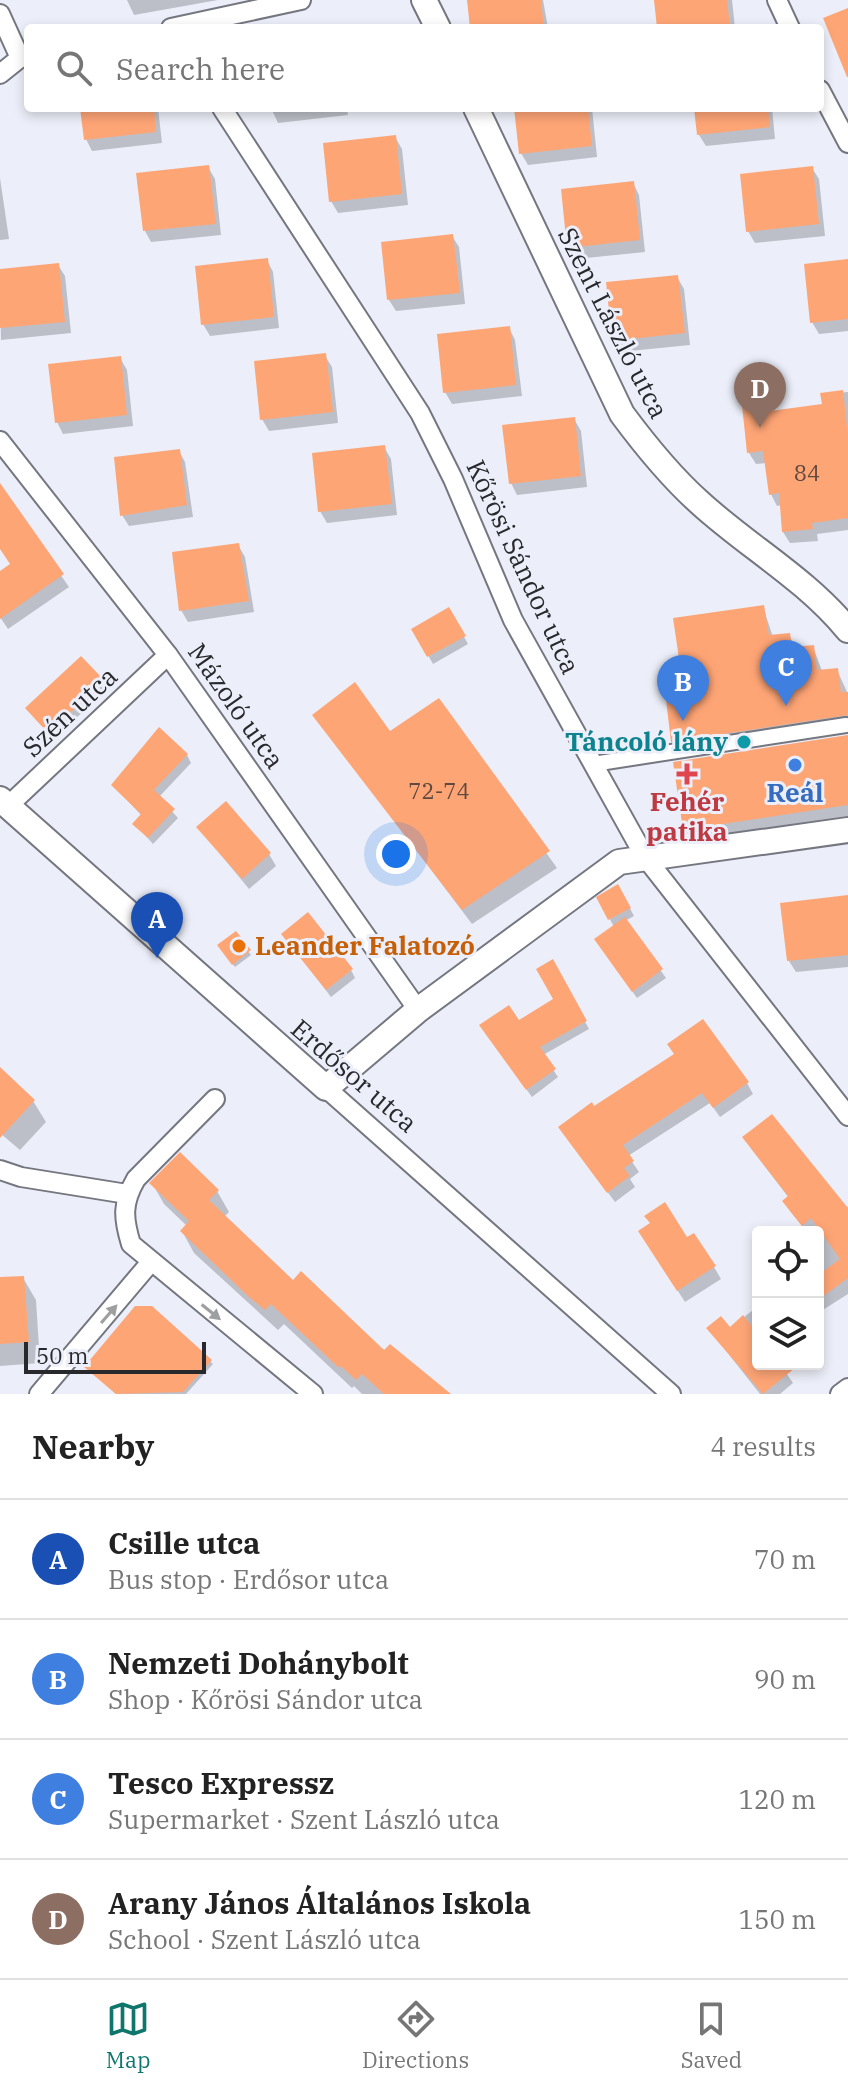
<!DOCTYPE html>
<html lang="en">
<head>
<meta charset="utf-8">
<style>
	:root { --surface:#fff; --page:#f2f2f2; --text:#222; --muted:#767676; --line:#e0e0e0; --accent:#0f766e }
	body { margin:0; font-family:"IBM Plex Serif",serif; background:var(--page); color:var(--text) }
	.controls { position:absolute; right:24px; bottom:24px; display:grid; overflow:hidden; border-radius:8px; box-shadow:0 4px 12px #0003 }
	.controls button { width:72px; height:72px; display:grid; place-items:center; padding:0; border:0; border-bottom:2px solid var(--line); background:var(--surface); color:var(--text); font:40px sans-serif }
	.scale { position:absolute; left:24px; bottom:20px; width:182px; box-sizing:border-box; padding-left:8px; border:4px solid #28292d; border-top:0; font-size:22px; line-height:28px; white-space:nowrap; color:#28292d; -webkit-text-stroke:6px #eceff9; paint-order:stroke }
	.you { position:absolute; left:396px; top:854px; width:28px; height:28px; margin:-20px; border:6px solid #fff; border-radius:50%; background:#1a73e8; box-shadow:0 0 0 12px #1a73e833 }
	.badge { display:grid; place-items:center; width:52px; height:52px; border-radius:50%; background:var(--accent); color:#fff; font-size:26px; font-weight:700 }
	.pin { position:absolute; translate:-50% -66px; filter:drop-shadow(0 2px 4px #0008) }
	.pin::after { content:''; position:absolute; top:42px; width:28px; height:24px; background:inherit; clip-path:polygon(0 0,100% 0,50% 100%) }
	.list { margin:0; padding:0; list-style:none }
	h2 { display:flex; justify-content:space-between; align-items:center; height:104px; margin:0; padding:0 32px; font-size:34px }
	h2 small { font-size:26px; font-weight:400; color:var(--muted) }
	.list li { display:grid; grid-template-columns:52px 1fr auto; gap:24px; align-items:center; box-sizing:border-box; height:120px; padding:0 32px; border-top:2px solid var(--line) }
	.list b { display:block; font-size:30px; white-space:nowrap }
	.list p { margin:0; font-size:26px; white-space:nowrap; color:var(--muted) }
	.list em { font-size:26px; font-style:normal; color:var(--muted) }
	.icon { flex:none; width:44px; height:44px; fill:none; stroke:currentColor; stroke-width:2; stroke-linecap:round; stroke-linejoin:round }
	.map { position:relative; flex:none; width:848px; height:1394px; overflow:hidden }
	.search { position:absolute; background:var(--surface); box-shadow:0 4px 12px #0003; left:24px; right:24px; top:24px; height:88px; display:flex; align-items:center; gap:20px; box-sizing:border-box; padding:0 28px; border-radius:8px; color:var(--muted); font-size:30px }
	.sheet { height:584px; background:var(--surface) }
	nav { display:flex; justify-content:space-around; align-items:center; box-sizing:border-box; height:112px; border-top:2px solid var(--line); background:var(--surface); font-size:22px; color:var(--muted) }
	nav a { display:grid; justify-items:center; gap:4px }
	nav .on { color:var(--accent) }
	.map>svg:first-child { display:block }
	.shadow { fill:#0003 }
	.building { fill:#fea576 }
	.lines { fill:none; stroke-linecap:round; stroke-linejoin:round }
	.pedestrian-casing { stroke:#757780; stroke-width:18 }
	.minor-casing { stroke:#757780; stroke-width:22 }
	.tertiary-casing { stroke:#757780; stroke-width:28 }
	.pedestrian { stroke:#fff; stroke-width:14 }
	.minor { stroke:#fff; stroke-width:18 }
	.tertiary { stroke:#fff; stroke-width:24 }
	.oneway { fill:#9e9fa0 }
	.culture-dot { fill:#0f9aa8; stroke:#eceff9; stroke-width:3 }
	.shop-dot { fill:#3f7fe0; stroke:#eceff9; stroke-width:3 }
	.health-dot { fill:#e0444e; stroke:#eceff9; stroke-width:3 }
	.food-dot { fill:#e8710a; stroke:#eceff9; stroke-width:3 }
	.labels { text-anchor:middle; stroke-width:6; stroke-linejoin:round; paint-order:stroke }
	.number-label { font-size:22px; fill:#5e483f }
	.street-label { font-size:26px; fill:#28292d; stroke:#eceff9 }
	.culture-label { font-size:26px; font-weight:bold; fill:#0d838f; stroke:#eceff9; text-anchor:end }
	.shop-label { font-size:26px; font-weight:bold; fill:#366cbe; stroke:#eceff9 }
	.health-label { font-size:26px; font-weight:bold; fill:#be3a42; stroke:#eceff9 }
	.food-label { font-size:26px; font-weight:bold; fill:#c56008; stroke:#eceff9; text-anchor:start }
</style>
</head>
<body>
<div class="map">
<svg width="848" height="1394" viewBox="0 0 848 1394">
	<rect width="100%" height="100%" fill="#eceff9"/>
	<g class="shadow">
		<path d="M127 0H218L134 15Z"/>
		<path d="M469 0H543L548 28H472Z"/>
		<path d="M656 0H732L735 28H659Z"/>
		<path d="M82 108H158L162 143 92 151 86 139Z"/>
		<path d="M271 108H347L348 115 278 123Z"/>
		<path d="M516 108H592L597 157 528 165 521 153Z"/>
		<path d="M696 108H772L775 139 706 146 699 135Z"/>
		<path d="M395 137 402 149 408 205 338 213 331 201Z"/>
		<path d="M208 167 215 179 221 235 151 242 145 231Z"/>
		<path d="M812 168 819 179 825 236 755 243 748 231Z"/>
		<path d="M0 178 9 239 0 240Z"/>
		<path d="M633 183 639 195 645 252 576 259 569 247Z"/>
		<path d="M452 236 459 247 465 304 396 311 389 300Z"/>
		<path d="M267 260 273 272 279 328 210 336 203 324Z"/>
		<path d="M848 261V331L819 334 812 322Z"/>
		<path d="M58 265 65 276 71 333 1 340 0 271Z"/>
		<path d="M677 277 684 289 690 345 620 352 614 341Z"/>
		<path d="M509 328 515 340 522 396 452 404 445 392Z"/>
		<path d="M325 356 332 367 338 423 269 431 262 419Z"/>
		<path d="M120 358 127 370 133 426 63 434 57 422Z"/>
		<path d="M848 392V530L817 534 818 541 790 543 783 532 782 505 777 506 771 494 766 463 756 464 749 453 745 406 768 404 773 413 824 406 822 394Z"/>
		<path d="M574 419 581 431 587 487 517 495 511 483Z"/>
		<path d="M384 447 391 459 397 515 327 523 320 511Z"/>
		<path d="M179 451 185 462 193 517 129 526 122 515Z"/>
		<path d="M9 500 69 587 8 629 0 617V574L12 566 0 548V506Z"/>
		<path d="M238 545 245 557 254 612 188 622 181 610Z"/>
		<path d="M763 607 773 637 789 635 795 647H813L822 671 837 670 848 694V727L680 753 673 741 683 674Z"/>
		<path d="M449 610 468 644 433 664 414 630Z"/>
		<path d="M103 682 107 689 54 739 27 708Z"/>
		<path d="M438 701 557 868 472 924 315 716 390 734Z"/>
		<path d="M848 737V817L692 841 685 830Z"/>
		<path d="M187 755 191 763 159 797 178 818 153 844 135 824 142 816 113 785Z"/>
		<path d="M198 827 269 854 276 866 249 889Z"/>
		<path d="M618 886 634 916 625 921 666 978 637 998 601 947 614 927 599 898Z"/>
		<path d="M848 897V967L796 972 789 961Z"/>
		<path d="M235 934 251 955 235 967 221 949Z"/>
		<path d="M288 941 351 970 355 978 331 997Z"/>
		<path d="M552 962 589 1029 543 1055 558 1077 532 1097 485 1033 519 1022 556 1000Z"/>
		<path d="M0 1070 33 1101 46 1122 20 1150 0 1133Z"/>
		<path d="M747 1083 753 1094 720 1117 710 1103 628 1156 639 1172 630 1179 635 1187 615 1202 567 1138 594 1109Z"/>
		<path d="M750 1147 848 1214V1294L818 1313V1232H807L790 1211 785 1202 789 1198Z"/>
		<path d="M152 1183 217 1191 229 1212 224 1217 293 1283 444 1394H362L354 1386 352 1388 284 1324 278 1330 194 1253 182 1231 187 1226 164 1204Z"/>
		<path d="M647 1243 714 1267 721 1279 685 1302Z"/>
		<path d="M23 1278 36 1300 40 1363 0 1366V1280Z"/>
		<path d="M758 1306V1364H780L793 1383 780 1394H760L708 1328 729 1329Z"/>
		<path d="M151 1308 213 1364 186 1394H116L86 1367Z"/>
	</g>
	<g class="building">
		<path d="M467 0H541L544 28H470Z"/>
		<path d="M654 0H727L730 28H657Z"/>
		<path d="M848 8V77H847L823 18Z"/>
		<path d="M80 108H154L156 132 84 140Z"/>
		<path d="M514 108H588L592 146 519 154Z"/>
		<path d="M694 108H768L770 127 697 135Z"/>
		<path d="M396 135 402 194 329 202 323 143Z"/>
		<path d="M209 165 216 224 143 231 136 173Z"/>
		<path d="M813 166 819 224 746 232 740 174Z"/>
		<path d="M634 181 640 240 567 248 561 189Z"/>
		<path d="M453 234 460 293 387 300 381 242Z"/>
		<path d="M268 258 274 317 201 325 195 266Z"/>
		<path d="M848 259V319L810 323 804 264Z"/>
		<path d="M59 263 65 322 0 328V269Z"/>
		<path d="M678 275 685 333 612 341 606 282Z"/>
		<path d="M510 326 516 385 443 393 437 334Z"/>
		<path d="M326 353 333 412 260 420 254 361Z"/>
		<path d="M121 356 127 415 55 423 48 364Z"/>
		<path d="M843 390 848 436V518L812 523 813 529 782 532 779 493 769 495 763 451 747 453 742 405 769 402 770 411 822 404 820 393Z"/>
		<path d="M575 417 581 476 509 484 502 425Z"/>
		<path d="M385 445 392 504 318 512 312 453Z"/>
		<path d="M180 449 187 505 120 516 114 457Z"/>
		<path d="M0 483 64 574 0 619V571L10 564 0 549Z"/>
		<path d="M239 543 249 601 179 611 172 552Z"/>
		<path d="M764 605 769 635 790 633 792 647 814 645 817 670 838 668 841 692H848V715L671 742 663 674 681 672 673 618Z"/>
		<path d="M449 607 466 636 427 657 411 629Z"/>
		<path d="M81 656 105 681 48 733 25 708Z"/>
		<path d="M355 682 390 731 439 698 550 851 462 910 312 715Z"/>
		<path d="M159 727 188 754 154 790 175 809 148 838 132 824 141 814 111 785Z"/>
		<path d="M848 735V805L683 830 673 762Z"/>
		<path d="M226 801 271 853 242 879 196 827Z"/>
		<path d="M618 884 631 908 608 920 596 897Z"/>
		<path d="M848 895V955L787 961 780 903Z"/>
		<path d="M308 912 353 969 326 990 281 934Z"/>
		<path d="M625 917 663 969 632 992 594 939Z"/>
		<path d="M236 931 251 950 232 965 217 945Z"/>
		<path d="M553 959 587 1021 540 1047 556 1069 526 1090 479 1025 509 1005 519 1020 553 999 536 969Z"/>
		<path d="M703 1019 749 1082 713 1108 702 1093 623 1145 634 1161 624 1168 630 1176 607 1193 558 1127 592 1102 594 1106 674 1054 667 1044Z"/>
		<path d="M0 1067 35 1100 0 1138Z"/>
		<path d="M772 1114 848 1208V1278L818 1300V1275L840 1259 811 1218 802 1226 782 1201 788 1196 742 1137Z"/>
		<path d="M180 1152 219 1190 209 1200 293 1280 301 1271 384 1350 390 1344 451 1394H384L362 1374 356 1380 341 1366 339 1368 271 1304 265 1310 249 1297 180 1231 189 1221 149 1183Z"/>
		<path d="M665 1202 687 1237 694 1233 716 1266 677 1291 638 1231 650 1223 644 1216Z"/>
		<path d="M24 1276 29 1342 0 1344V1277Z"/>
		<path d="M135 1306H152L212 1360 183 1392 116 1394 84 1367Z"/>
		<path d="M743 1315 758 1334V1364H800L763 1394 706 1328 721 1316 730 1327Z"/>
	</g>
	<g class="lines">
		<defs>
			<path id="pedestrian" d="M593 764 846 725"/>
			<g id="minor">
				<path d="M777 0 790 28"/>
				<path d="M0 14 20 58"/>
				<path d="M171 28 301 0"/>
				<path d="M0 74 20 58 28 57"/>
				<path d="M820 90 848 143"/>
				<path d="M222 108 420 413 453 479 513 620 645 857 848 1116"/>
				<path d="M0 441 168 655 418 1010"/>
				<path d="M8 806 168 655"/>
				<path d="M326 1088 671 1394"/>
				<path d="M215 1099 136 1179C122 1203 123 1218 131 1244L313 1394"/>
				<path d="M0 1170 21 1177 127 1194"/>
				<path d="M39 1394 150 1263"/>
				<path d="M840 1394 848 1388"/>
			</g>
			<g id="tertiary">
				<path d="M424 0 438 28"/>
				<path d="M476 108 622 414C645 445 670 476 699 502 748 547 804 577 848 630"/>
				<path d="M0 799 326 1088 418 1010 619 862 848 830"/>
			</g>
		</defs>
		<use href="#pedestrian" class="pedestrian-casing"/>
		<use href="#minor" class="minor-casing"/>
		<use href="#tertiary" class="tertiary-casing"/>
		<use href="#pedestrian" class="pedestrian"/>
		<use href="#minor" class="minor"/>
		<use href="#tertiary" class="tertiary"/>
	</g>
	<defs><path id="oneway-solid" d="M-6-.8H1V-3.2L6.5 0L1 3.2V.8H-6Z" transform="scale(2)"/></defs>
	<g class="oneway">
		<use href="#oneway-solid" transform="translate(211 1312) rotate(39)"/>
		<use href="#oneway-solid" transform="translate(109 1314) rotate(-49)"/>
	</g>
	<circle class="culture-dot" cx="744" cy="742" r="8"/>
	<circle class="shop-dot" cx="795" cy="765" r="8"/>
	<path class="health-dot" d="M683 762h8v8h8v8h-8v8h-8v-8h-8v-8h8z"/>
	<circle class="food-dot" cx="239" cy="946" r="8"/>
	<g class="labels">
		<g class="number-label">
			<text x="807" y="481">84</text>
			<text x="439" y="799">72-74</text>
		</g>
		<g class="street-label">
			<text transform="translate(613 323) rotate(63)" y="9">Szent László utca</text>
			<text transform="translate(523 567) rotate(65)" y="9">Kőrösi Sándor utca</text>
			<text transform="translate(236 706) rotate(55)" y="9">Mázoló utca</text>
			<text transform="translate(70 712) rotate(-43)" y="9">Szén utca</text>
			<text transform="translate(354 1076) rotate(41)" y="9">Erdősor utca</text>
		</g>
		<g class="culture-label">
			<text x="728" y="751">Táncoló lány</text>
		</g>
		<g class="shop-label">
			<text x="795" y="802">Reál</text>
		</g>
		<g class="health-label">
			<text x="687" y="811">Fehér<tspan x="687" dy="30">patika</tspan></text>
		</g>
		<g class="food-label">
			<text x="255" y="955">Leander Falatozó</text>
		</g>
	</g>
</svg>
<div class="controls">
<button><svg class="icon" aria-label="locate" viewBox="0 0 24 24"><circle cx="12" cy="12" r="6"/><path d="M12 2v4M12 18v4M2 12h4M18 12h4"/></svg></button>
<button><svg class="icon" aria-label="layers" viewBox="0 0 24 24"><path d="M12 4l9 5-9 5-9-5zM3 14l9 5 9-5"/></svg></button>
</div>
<div class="scale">50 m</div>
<div class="you"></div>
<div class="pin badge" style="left:157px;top:958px;background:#1a4fb4">A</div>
<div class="pin badge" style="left:683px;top:721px;background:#3f7fe0">B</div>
<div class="pin badge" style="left:786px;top:706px;background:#3f7fe0">C</div>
<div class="pin badge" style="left:760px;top:428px;background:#8d6e63">D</div>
<div class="search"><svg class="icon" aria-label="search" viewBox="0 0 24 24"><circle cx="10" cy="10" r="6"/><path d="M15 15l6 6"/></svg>Search here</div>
</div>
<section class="sheet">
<h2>Nearby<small>4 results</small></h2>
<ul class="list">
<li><span class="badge" style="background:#1a4fb4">A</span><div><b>Csille utca</b><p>Bus stop · Erdősor utca</p></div><em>70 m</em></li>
<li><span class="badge" style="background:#3f7fe0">B</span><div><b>Nemzeti Dohánybolt</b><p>Shop · Kőrösi Sándor utca</p></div><em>90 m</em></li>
<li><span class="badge" style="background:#3f7fe0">C</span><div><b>Tesco Expressz</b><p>Supermarket · Szent László utca</p></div><em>120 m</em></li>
<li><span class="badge" style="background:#8d6e63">D</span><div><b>Arany János Általános Iskola</b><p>School · Szent László utca</p></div><em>150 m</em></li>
</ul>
</section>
<nav>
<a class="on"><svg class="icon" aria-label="map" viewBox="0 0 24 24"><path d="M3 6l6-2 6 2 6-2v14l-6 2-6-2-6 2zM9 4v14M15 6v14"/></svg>Map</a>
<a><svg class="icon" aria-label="directions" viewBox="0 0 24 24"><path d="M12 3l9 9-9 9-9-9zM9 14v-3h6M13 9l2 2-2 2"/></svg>Directions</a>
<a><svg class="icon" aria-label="saved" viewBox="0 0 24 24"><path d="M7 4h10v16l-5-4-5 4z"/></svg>Saved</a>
</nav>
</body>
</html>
